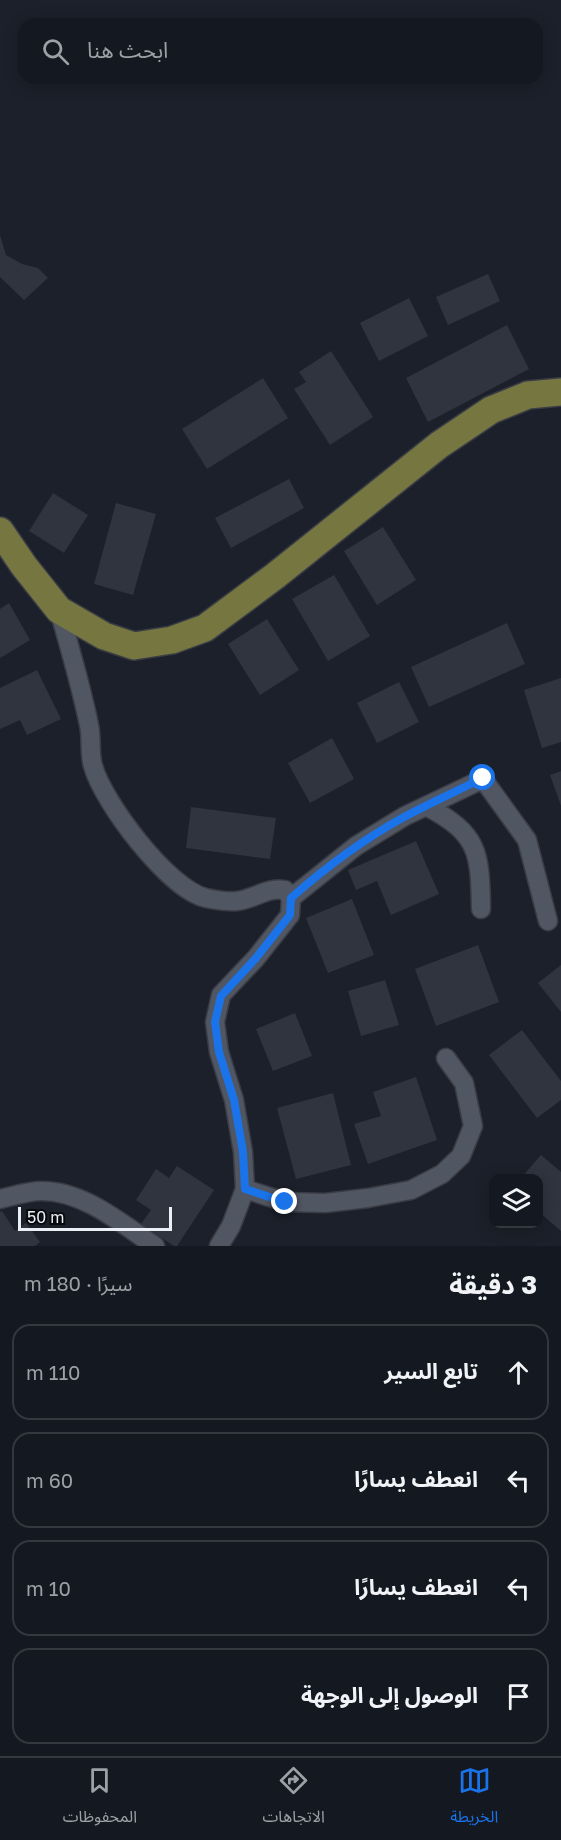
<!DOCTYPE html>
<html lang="ar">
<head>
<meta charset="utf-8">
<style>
	:root { --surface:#141820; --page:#21252d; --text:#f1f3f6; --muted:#9da0a5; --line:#33373e; --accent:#1a73e8 }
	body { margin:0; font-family:"Golos Text","Noto Sans Arabic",sans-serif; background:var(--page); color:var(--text); direction:rtl }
	.controls { position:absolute; right:18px; bottom:18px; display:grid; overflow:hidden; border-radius:12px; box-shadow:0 3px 15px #0003 }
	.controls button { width:54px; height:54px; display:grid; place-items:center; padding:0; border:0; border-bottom:2px solid var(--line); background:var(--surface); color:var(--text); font:30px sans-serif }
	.scale { position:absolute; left:18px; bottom:15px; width:154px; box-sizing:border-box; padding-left:6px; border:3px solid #eceff6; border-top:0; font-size:16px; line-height:21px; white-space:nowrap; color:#eceff6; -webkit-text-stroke:4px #080a0e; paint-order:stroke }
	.stop { position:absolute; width:18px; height:18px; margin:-14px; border:4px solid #1a73e8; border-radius:50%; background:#fff }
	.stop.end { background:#1a73e8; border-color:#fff; box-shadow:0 2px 6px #0008 }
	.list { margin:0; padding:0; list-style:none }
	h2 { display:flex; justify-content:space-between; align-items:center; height:78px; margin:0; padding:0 24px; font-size:26px }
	h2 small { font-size:20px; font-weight:400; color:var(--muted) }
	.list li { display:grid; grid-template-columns:39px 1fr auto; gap:18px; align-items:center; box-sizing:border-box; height:96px; margin:0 12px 12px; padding:0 12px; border:2px solid var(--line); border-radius:18px }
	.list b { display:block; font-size:22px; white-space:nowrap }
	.list em { font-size:20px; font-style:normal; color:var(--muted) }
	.icon { flex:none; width:33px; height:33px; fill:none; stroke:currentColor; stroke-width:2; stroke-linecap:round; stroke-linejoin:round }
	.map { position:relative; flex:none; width:561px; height:1246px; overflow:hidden; direction:ltr }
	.search { position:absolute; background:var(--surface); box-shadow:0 3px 15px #0003; left:18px; right:18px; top:18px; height:66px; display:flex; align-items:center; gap:15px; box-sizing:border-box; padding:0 21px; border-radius:18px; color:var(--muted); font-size:22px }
	.sheet { height:510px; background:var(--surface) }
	nav { display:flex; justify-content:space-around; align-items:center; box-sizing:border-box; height:84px; border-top:2px solid var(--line); background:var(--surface); font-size:16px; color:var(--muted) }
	nav a { display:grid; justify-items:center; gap:3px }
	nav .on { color:var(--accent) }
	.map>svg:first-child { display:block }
	.building { fill:#2f343f }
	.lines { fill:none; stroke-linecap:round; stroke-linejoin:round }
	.street-casing { stroke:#393c45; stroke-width:21 }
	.primary-casing { stroke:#393c45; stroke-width:30 }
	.street { stroke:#515663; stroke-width:18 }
	.primary { stroke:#767641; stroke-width:27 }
	.route { stroke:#1a73e8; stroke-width:8 }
</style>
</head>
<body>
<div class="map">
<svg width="561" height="1246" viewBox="0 0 561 1246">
	<rect width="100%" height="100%" fill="#1b202a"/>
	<g class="building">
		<path d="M0 235 6 255 22 264 38 268 48 278 24 300 0 277Z"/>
		<path d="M488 274 500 301 448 325 436 297Z"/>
		<path d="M409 298 428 336 379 361 360 323Z"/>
		<path d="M507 325 529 369 428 422 406 378Z"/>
		<path d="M331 351 373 417 330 445 294 389 306 382 299 372Z"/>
		<path d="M263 378 288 418 207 469 182 429Z"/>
		<path d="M289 479 304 508 231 548 215 518Z"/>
		<path d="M53 493 88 515 64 553 29 531Z"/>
		<path d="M116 503 156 514 133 595 94 584Z"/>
		<path d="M383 527 416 580 377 605 344 551Z"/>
		<path d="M334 575 370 636 328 661 292 599Z"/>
		<path d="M9 603 30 640 0 658V609Z"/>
		<path d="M267 619 299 670 260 695 228 644Z"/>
		<path d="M507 623 525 664 429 707 411 667Z"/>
		<path d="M37 670 61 719 27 735 20 720 0 729V688Z"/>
		<path d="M561 678V742L542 748 524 690Z"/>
		<path d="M399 682 419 722 377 743 357 703Z"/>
		<path d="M332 738 354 779 310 803 288 763Z"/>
		<path d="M561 771V806L550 775Z"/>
		<path d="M191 807 276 818 270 859 186 848Z"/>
		<path d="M416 841 439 894 391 915 377 881 356 890 348 870Z"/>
		<path d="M352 899 374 955 328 973 306 918Z"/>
		<path d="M478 945 499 1002 436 1026 415 969Z"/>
		<path d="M561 965V1012L538 983Z"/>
		<path d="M385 980 399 1025 361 1036 348 991Z"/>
		<path d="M295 1013 312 1056 273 1071 256 1029Z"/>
		<path d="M522 1030 561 1081V1100L537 1118 489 1055Z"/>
		<path d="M416 1077 437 1140 368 1164 354 1124 381 1116 373 1092Z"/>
		<path d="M333 1093 351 1165 296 1179 277 1108Z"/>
		<path d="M541 1155 561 1172V1231L538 1211V1178H521Z"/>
		<path d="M177 1166 214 1190 177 1246H174L141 1224 151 1210 136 1200 156 1169 169 1178Z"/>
		<path d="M2 1211 15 1231 26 1223 40 1242 35 1246H0V1212Z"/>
	</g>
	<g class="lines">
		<defs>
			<g id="street">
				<path d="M59 610C70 648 81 686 89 725 92 738 89 753 93 766 103 802 168 889 206 898 214 900 229 902 237 901 255 899 267 887 285 890L291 898"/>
				<path d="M426 806C479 834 480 852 481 909"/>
				<path d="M245 1189 285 1202 325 1203 368 1198 411 1190 442 1174 461 1156 473 1126 464 1083 446 1058"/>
				<path d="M0 1199C13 1196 28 1191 42 1191 84 1191 122 1224 155 1246"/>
				<path d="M219 1246 231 1226 245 1189 243 1152 234 1100 219 1052 215 1022 221 995 256 958 290 915 291 898 356 846 405 816 483 779 527 840 548 921"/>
			</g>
			<path id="primary" d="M0 531 24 566 59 610 104 636 134 646 172 640 205 628 275 576 439 445 491 410 528 395 561 392"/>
		</defs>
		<use href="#street" class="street-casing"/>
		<use href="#primary" class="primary-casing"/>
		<use href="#street" class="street"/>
		<use href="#primary" class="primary"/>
	</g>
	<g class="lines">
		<path class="route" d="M285 1202 245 1189 243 1152 234 1100 219 1052 215 1022 221 996 256 958 290 915 291 898C326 867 364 839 404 817 430 803 457 791 483 778"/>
	</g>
</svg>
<div class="controls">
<button><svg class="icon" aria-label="layers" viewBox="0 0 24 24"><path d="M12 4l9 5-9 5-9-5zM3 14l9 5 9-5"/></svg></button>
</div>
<div class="scale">50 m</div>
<div class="stop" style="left:483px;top:778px"></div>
<div class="stop end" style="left:285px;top:1202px"></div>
<div class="search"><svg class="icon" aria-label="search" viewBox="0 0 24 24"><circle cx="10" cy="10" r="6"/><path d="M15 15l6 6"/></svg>ابحث هنا</div>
</div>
<section class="sheet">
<h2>3 دقيقة<small>سيرًا · 180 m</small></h2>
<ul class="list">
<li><svg class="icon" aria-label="ahead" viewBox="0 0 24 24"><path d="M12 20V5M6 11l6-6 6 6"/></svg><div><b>تابع السير</b></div><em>110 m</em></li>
<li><svg class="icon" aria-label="left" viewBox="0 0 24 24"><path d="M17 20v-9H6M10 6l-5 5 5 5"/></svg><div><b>انعطف يسارًا</b></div><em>60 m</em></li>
<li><svg class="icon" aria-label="left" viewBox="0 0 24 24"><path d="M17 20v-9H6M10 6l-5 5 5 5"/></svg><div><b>انعطف يسارًا</b></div><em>10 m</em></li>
<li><svg class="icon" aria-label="arrive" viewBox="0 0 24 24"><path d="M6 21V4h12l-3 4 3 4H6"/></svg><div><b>الوصول إلى الوجهة</b></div></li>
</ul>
</section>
<nav>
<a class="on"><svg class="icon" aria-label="map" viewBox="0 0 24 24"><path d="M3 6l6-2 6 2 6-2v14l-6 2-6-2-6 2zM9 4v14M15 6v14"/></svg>الخريطة</a>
<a><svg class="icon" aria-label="directions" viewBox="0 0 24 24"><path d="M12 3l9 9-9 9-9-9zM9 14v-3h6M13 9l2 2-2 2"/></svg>الاتجاهات</a>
<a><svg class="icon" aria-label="saved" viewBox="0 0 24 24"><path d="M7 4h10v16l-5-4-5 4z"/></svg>المحفوظات</a>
</nav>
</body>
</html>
